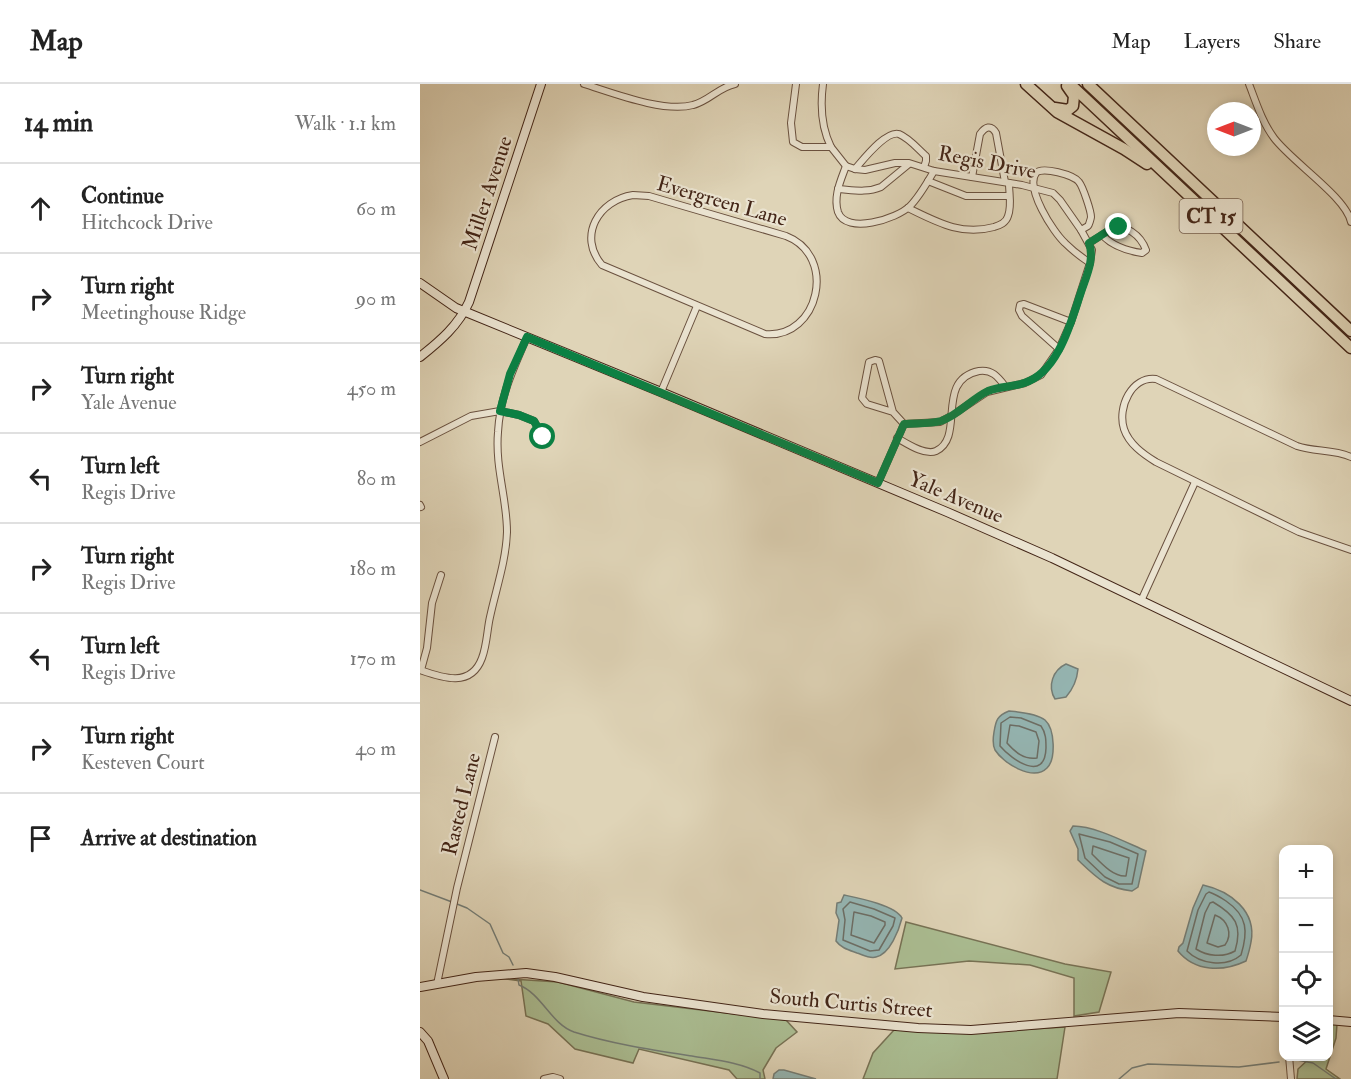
<!DOCTYPE html>
<html lang="en">
<head>
<meta charset="utf-8">
<style>
	:root { --surface:#fff; --page:#f6f6f6; --text:#222; --muted:#767676; --line:#e0e0e0 }
	body { margin:0; font-family:"IM FELL Double Pica",serif; background:var(--page); color:var(--text) }
	.controls { position:absolute; right:18px; bottom:18px; display:grid; overflow:hidden; border-radius:12px; box-shadow:0 3px 9px #0003 }
	.controls button { width:54px; height:54px; display:grid; place-items:center; padding:0; border:0; border-bottom:2px solid var(--line); background:var(--surface); color:var(--text); font:30px sans-serif }
	.compass { position:absolute; left:787px; top:18px; width:54px; height:54px; border-radius:50%; background:var(--surface); box-shadow:0 3px 9px #0003; rotate:270deg }
	.stop { position:absolute; width:18px; height:18px; margin:-14px; border:4px solid #0b8043; border-radius:50%; background:#fff }
	.stop.end { background:#0b8043; border-color:#fff; box-shadow:0 2px 6px #0008 }
	.list { margin:0; padding:0; list-style:none }
	h2 { display:flex; justify-content:space-between; align-items:center; height:78px; margin:0; padding:0 24px; font-size:26px }
	h2 small { font-size:20px; font-weight:400; color:var(--muted) }
	.list li { display:grid; grid-template-columns:39px 1fr auto; gap:18px; align-items:center; box-sizing:border-box; height:90px; padding:0 24px; border-top:2px solid var(--line) }
	.list b { display:block; font-size:22px; white-space:nowrap }
	.list p { margin:0; font-size:20px; white-space:nowrap; color:var(--muted) }
	.list em { font-size:20px; font-style:normal; color:var(--muted) }
	.icon { flex:none; width:33px; height:33px; fill:none; stroke:currentColor; stroke-width:2; stroke-linecap:round; stroke-linejoin:round }
	.map { position:relative; flex:none; width:931px; height:995px; overflow:hidden }
	header { display:flex; align-items:center; gap:36px; box-sizing:border-box; height:84px; padding:0 30px; background:var(--surface); border-bottom:2px solid var(--line) }
	header strong { font-size:28px }
	nav { display:flex; gap:33px; margin-inline-start:auto; font-size:21px }
	main { display:flex }
	aside { flex:1; background:var(--surface) }
	.map>svg:first-child { display:block }
	.green { fill:#abbe93; stroke:#777255; stroke-width:1.5 }
	.water { fill:#95b7b5; stroke:#747d76; stroke-width:1.5 }
	.lines { fill:none; stroke-linecap:round; stroke-linejoin:round }
	.shore { stroke:#6c6e66; stroke-width:1.5 }
	.stream { stroke:#747d76; stroke-width:1.5 }
	.street-casing { stroke:#6a513f; stroke-width:8 }
	.secondary-casing { stroke:#432517; stroke-width:10 }
	.highway-casing { stroke:#432517; stroke-width:13 }
	.street { stroke:#eae3d0; stroke-width:6 }
	.secondary { stroke:#eae3d0; stroke-width:8 }
	.highway { stroke:#dfd4b7; stroke-width:10 }
	.route { stroke:#0b8043; stroke-width:8 }
	.labels { text-anchor:middle; stroke-width:4.5; stroke-linejoin:round; paint-order:stroke }
	.shield { fill:#eae3d0; stroke:#755e4e; stroke-width:1.5 }
	.shield-label { font-size:20px; font-weight:bold; fill:#432517 }
	.street-label { font-size:21px; fill:#432517; stroke:#eae3d0 }
</style>
</head>
<body>
<header>
<strong>Map</strong>
<nav><a>Map</a><a>Layers</a><a>Share</a></nav>
</header>
<main>
<aside>
<h2>14 min<small>Walk · 1.1 km</small></h2>
<ul class="list">
<li><svg class="icon" aria-label="ahead" viewBox="0 0 24 24"><path d="M12 20V5M6 11l6-6 6 6"/></svg><div><b>Continue</b><p>Hitchcock Drive</p></div><em>60 m</em></li>
<li><svg class="icon" aria-label="right" viewBox="0 0 24 24"><path d="M7 20v-9h11M14 6l5 5-5 5"/></svg><div><b>Turn right</b><p>Meetinghouse Ridge</p></div><em>90 m</em></li>
<li><svg class="icon" aria-label="right" viewBox="0 0 24 24"><path d="M7 20v-9h11M14 6l5 5-5 5"/></svg><div><b>Turn right</b><p>Yale Avenue</p></div><em>450 m</em></li>
<li><svg class="icon" aria-label="left" viewBox="0 0 24 24"><path d="M17 20v-9H6M10 6l-5 5 5 5"/></svg><div><b>Turn left</b><p>Regis Drive</p></div><em>80 m</em></li>
<li><svg class="icon" aria-label="right" viewBox="0 0 24 24"><path d="M7 20v-9h11M14 6l5 5-5 5"/></svg><div><b>Turn right</b><p>Regis Drive</p></div><em>180 m</em></li>
<li><svg class="icon" aria-label="left" viewBox="0 0 24 24"><path d="M17 20v-9H6M10 6l-5 5 5 5"/></svg><div><b>Turn left</b><p>Regis Drive</p></div><em>170 m</em></li>
<li><svg class="icon" aria-label="right" viewBox="0 0 24 24"><path d="M7 20v-9h11M14 6l5 5-5 5"/></svg><div><b>Turn right</b><p>Kesteven Court</p></div><em>40 m</em></li>
<li><svg class="icon" aria-label="arrive" viewBox="0 0 24 24"><path d="M6 21V4h12l-3 4 3 4H6"/></svg><div><b>Arrive at destination</b></div></li>
</ul>
</aside>
<div class="map">
<svg width="931" height="995" viewBox="0 0 931 995">
	<rect width="100%" height="100%" fill="#dfd4b7"/>
	<filter id="stains"><feTurbulence type="fractalNoise" baseFrequency=".00333" numOctaves="4"/><feColorMatrix values="0 0 0 0 .2 0 0 0 0 .09 0 0 0 0 .02 0 0 0 .5 -.17"/></filter>
	<radialGradient id="worn" r=".72"><stop offset=".6" stop-color="#630" stop-opacity="0"/><stop offset="1" stop-color="#630" stop-opacity=".3"/></radialGradient>
	<g class="green">
		<path d="M486 838 645 880 691 888 679 928 654 932V894L610 881 549 877 475 885Z"/>
		<path d="M78 894 138 898 214 918 366 936 377 948 356 964 343 986 345 995H317L309 986 219 965 213 979 155 965 128 940 106 932 101 897Z"/>
		<path d="M909 939 917 940 916 954 906 985 920 995H877L878 985 891 973 908 972Z"/>
		<path d="M645 943 637 995H443L453 969 474 946 548 949Z"/>
	</g>
	<g class="water">
		<path d="M646 580 658 585C657 596 653 605 646 613L635 615C627 602 633 586 646 580Z"/>
		<path d="M589 627C599 628 616 629 625 636 635 645 636 675 627 684 613 698 583 679 575 666 572 660 573 654 574 648 576 636 577 632 589 627Z"/>
		<path d="M653 742C675 742 705 758 726 767L718 803 712 807C686 804 676 793 658 776V765L650 747Z"/>
		<path d="M783 801C810 807 837 827 831 858 830 864 828 871 826 877 803 888 775 888 758 867L759 863 763 859 773 824Z"/>
		<path d="M424 811C438 814 475 821 482 834 479 846 470 870 456 873 450 875 443 871 437 869 429 866 421 864 416 857L419 836 416 829 417 819 421 818Z"/>
		<path d="M359 986H364L396 995H353L354 990Z"/>
	</g>
	<g class="lines">
		<g class="shore">
			<path d="M590 633 601 634 621 642C626 649 626 656 626 664 625 699 592 676 580 662L581 639Z"/>
			<path d="M590 641 599 642 616 648 619 657 617 674C604 676 595 668 587 659Z"/>
			<path d="M659 750 690 758 718 770 712 800H699L685 793 665 774Z"/>
			<path d="M673 762 709 774 706 792C693 793 681 779 672 770Z"/>
			<path d="M789 808C795 810 800 813 806 817 828 832 828 848 821 871 806 884 780 880 767 867L778 826 786 810Z"/>
			<path d="M430 818 454 825 475 834 473 842 459 866 450 867 423 856 425 836 423 825Z"/>
			<path d="M793 818C815 831 823 841 815 867 803 874 787 872 776 865L785 829 790 819Z"/>
			<path d="M434 828 451 832 465 838V841L454 859 431 851Z"/>
			<path d="M795 831C808 836 813 850 805 861L798 863 787 859Z"/>
		</g>
		<g class="stream">
			<path d="M0 806 32 818"/>
			<path d="M37 820 47 824 70 840 83 869 89 873 93 881"/>
			<path d="M98 895 99 901C122 910 131 940 154 948 192 960 233 966 272 972 295 976 319 978 340 989V995"/>
			<path d="M877 976 893 979 916 995"/>
			<path d="M699 995 712 984 728 980 819 983 859 978"/>
		</g>
		<defs>
			<g id="street">
				<path d="M164 0C193 9 244 29 273 21 289 17 299 3 315 0"/>
				<path d="M376 0 371 39 373 58 382 63H411C401 43 400 23 403 0"/>
				<path d="M829 0C836 18 842 38 854 54 872 78 926 113 931 138"/>
				<path d="M411 63 426 82 435 85 445 86 475 79H489L514 87 602 101 633 109 640 116 661 146 672 166 670 179 651 238 639 265 621 291 605 299 567 308 531 332 520 338 484 340 458 399"/>
				<path d="M426 82C421 96 413 112 418 128 426 151 477 135 490 122 499 113 507 99 514 87"/>
				<path d="M435 85C443 76 466 46 479 50 489 54 498 65 506 72V77L504 83"/>
				<path d="M552 93 560 50C565 43 571 40 576 49L585 98"/>
				<path d="M508 97 546 112H589"/>
				<path d="M418 105C433 106 447 109 461 103L489 80"/>
				<path d="M213 111 229 112 366 152C418 172 399 255 345 250L182 181C157 152 179 116 213 111Z"/>
				<path d="M488 124C517 138 541 152 574 143 580 141 586 139 588 132 592 122 589 110 589 99"/>
				<path d="M661 146 668 142C669 141 671 134 671 133 671 127 663 103 659 98 654 91 622 82 616 89 605 104 633 148 645 159 652 166 661 173 670 179"/>
				<path d="M669 159C676 155 683 150 690 146 705 138 721 152 726 166L722 169C708 167 693 162 683 152"/>
				<path d="M639 265 602 232 599 226 600 221 604 220 651 238"/>
				<path d="M241 308 277 222"/>
				<path d="M473 328 447 320 442 314 449 278 455 276 459 277 473 328 484 340"/>
				<path d="M477 354C486 359 505 372 516 367 546 353 514 296 559 287 572 285 578 293 585 302"/>
				<path d="M0 358 51 332 80 327 99 331 114 337 123 353"/>
				<path d="M931 373C914 365 894 368 877 362L736 295C712 292 697 323 704 345 709 360 723 370 736 378L879 448 931 466"/>
				<path d="M0 421 1 423"/>
				<path d="M721 517 775 398"/>
				<path d="M0 586C23 594 51 604 62 574 67 561 67 546 70 533 76 505 86 477 87 448 87 414 75 384 78 348 80 312 93 286 107 253"/>
				<path d="M1 586 7 564 12 519 21 491"/>
				<path d="M17 900 37 804 75 653"/>
				<path d="M869 972 871 995"/>
				<path d="M124 995 133 993 140 995"/>
			</g>
			<g id="secondary">
				<path d="M0 199 36 224 241 308 527 428 632 474 931 617"/>
				<path d="M0 273C20 257 38 242 49 218L121 0"/>
				<path d="M0 903 56 893 106 889 135 893 223 913 343 930 498 944 551 946 759 929 864 933"/>
				<path d="M908 936 931 938"/>
				<path d="M0 948 8 957 24 995"/>
			</g>
			<g id="highway">
				<path d="M606 0 637 28 704 65 727 80"/>
				<path d="M650 0 931 264"/>
				<path d="M668 0 931 247"/>
				<path d="M635 24 648 26 653 22 654 12 647 2"/>
			</g>
		</defs>
		<use href="#street" class="street-casing"/>
		<use href="#secondary" class="secondary-casing"/>
		<use href="#highway" class="highway-casing"/>
		<use href="#street" class="street"/>
		<use href="#secondary" class="secondary"/>
		<use href="#highway" class="highway"/>
	</g>
	<g class="lines">
		<path class="route" d="M123 353 114 337 99 331 80 327 90 290 107 253 458 399 484 340C496 339 510 340 521 337 539 331 551 315 568 307 580 302 593 303 604 299 638 289 651 238 661 208 666 193 675 175 669 159L691 145 699 143"/>
	</g>
	<g class="labels">
		<rect class="shield" x="759.5" y="115" width="63" height="34" rx="4.5"/>
		<g class="shield-label">
			<text x="791" y="139">CT 15</text>
		</g>
		<g class="street-label">
			<text transform="translate(567 78) rotate(11)" y="7">Regis Drive</text>
			<text transform="translate(67 109) rotate(-72)" y="7">Miller Avenue</text>
			<text transform="translate(302 117) rotate(16)" y="7">Evergreen Lane</text>
			<text transform="translate(536 413) rotate(23)" y="7">Yale Avenue</text>
			<text transform="translate(41 720) rotate(-76)" y="7">Rasted Lane</text>
			<text transform="translate(431 919) rotate(5)" y="7">South Curtis Street</text>
		</g>
	</g>
	<rect width="100%" height="100%" filter="url(#stains)"/>
	<rect width="100%" height="100%" fill="url(#worn)"/>
</svg>
<div class="controls">
<button>+</button>
<button>−</button>
<button><svg class="icon" aria-label="locate" viewBox="0 0 24 24"><circle cx="12" cy="12" r="6"/><path d="M12 2v4M12 18v4M2 12h4M18 12h4"/></svg></button>
<button><svg class="icon" aria-label="layers" viewBox="0 0 24 24"><path d="M12 4l9 5-9 5-9-5zM3 14l9 5 9-5"/></svg></button>
</div>
<svg class="compass" viewBox="-18 -18 36 36"><path d="M0-13l5 13h-10z" fill="#e53935"/><path d="M0 13l5-13h-10z" fill="#767676"/></svg>
<div class="stop" style="left:123px;top:353px"></div>
<div class="stop end" style="left:699px;top:143px"></div>
</div>
</main>
</body>
</html>
